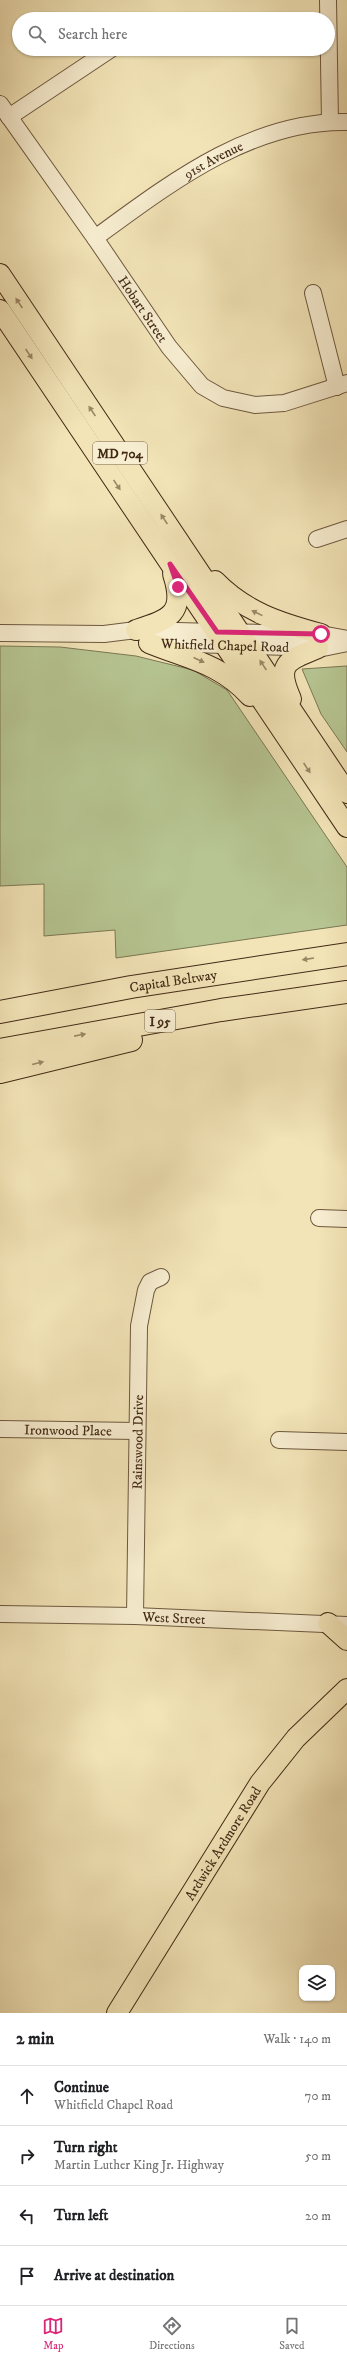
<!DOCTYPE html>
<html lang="en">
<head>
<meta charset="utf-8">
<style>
	:root { --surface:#fff; --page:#f6f6f6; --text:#202124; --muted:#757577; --line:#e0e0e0; --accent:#db2777 }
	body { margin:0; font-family:"IM FELL DW Pica",serif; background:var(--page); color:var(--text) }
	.controls { position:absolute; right:12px; bottom:12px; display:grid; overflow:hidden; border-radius:8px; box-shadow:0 1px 3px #0004 }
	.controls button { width:36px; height:36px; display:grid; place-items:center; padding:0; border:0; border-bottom:1px solid var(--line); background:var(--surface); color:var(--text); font:20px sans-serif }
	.stop { position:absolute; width:12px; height:12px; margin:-9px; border:3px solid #db2777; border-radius:50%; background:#fff }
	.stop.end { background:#db2777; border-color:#fff; box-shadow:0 1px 4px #0008 }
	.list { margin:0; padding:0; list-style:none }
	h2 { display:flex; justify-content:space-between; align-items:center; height:52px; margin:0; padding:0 16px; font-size:17px }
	h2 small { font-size:13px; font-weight:400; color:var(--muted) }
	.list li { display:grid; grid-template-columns:26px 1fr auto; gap:12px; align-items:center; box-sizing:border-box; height:60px; padding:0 16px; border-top:1px solid var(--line) }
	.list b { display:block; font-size:15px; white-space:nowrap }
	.list p { margin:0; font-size:13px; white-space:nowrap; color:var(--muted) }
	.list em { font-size:13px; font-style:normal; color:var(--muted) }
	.icon { flex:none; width:22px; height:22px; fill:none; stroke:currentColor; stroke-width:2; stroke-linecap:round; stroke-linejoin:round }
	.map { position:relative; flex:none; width:347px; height:2013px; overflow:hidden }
	.search { position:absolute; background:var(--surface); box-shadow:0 1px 3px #0004; left:12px; right:12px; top:12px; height:44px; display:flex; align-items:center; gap:10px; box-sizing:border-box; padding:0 14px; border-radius:22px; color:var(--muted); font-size:15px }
	.sheet { height:292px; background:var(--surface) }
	nav { display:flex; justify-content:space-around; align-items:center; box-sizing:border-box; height:56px; border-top:1px solid var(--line); background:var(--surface); font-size:11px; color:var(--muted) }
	nav a { display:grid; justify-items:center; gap:2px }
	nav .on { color:var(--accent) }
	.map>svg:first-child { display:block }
	.green { fill:#b6c592; stroke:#7c7854 }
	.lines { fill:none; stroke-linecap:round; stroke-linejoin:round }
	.minor-casing { stroke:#6e583e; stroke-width:18 }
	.major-casing { stroke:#422a16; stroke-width:22 }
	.highway-casing { stroke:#422a16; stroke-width:24 }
	.minor { stroke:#f7edd0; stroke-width:16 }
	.major { stroke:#f2e4b7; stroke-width:20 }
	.highway { stroke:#f2e4b7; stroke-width:22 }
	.oneway { fill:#9a8766 }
	.route { stroke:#db2777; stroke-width:5 }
	.labels { text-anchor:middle; stroke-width:3; stroke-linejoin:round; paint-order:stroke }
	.shield { fill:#f7edd0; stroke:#78644e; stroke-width:1 }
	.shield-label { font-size:13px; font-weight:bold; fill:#422a16 }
	.street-label { font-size:14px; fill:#422a16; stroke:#f7edd0 }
</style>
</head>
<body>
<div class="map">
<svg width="347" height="2013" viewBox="0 0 347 2013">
	<rect width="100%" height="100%" fill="#f2e4b7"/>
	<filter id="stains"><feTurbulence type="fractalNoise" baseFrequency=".005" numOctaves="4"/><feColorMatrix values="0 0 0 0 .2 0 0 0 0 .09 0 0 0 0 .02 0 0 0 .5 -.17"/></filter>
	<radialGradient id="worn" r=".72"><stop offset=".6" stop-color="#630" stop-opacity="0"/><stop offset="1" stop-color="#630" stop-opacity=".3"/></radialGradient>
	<g class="green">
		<path d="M0 646 60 647 136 656 193 670 227 690 347 867V925L116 958 115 930 44 936V884L0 886Z"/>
		<path d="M347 666V752L321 714 302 669Z"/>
	</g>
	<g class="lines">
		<defs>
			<g id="minor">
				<path d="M328 0 330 122"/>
				<path id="s1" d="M0 104 95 238 169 347 202 386 223 398 255 405 284 403 347 383"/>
				<path d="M9 117 111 49"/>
				<path id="s2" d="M95 238C169 184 251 120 347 122"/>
				<path d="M313 293 337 387"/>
				<path d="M317 539 347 529"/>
				<path d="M0 633 104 634 136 630 217 632 321 634 347 639"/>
				<path id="s3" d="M159 643 323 648 347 643"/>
				<path d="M319 1218 347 1219"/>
				<path id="s4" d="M0 1429 137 1431"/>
				<path d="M279 1440 347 1442"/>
				<path id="s5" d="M0 1614 135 1616 347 1625"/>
				<path id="s6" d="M135 1616 139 1326 146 1290 150 1282 161 1277"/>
			</g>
			<g id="major">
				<path d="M0 274 347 793"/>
				<path d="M0 310 347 827"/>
				<path d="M215 581C245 612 280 623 321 634"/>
				<path d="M136 630C170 619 186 614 173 574"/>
				<path d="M149 643C188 659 220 663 250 696"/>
				<path d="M291 699C275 663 288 660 318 648"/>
				<path d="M328 1623 347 1640"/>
				<path id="s7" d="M117 2013 260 1783 296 1738 347 1689"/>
			</g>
			<g id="highway">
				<path id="s8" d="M0 1012 131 987 347 954"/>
				<path d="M0 1050 221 1010 347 992"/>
				<path d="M0 1072 131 1040"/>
			</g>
		</defs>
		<use href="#minor" class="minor-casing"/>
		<use href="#major" class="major-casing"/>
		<use href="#highway" class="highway-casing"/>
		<use href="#minor" class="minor"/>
		<use href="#major" class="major"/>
		<use href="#highway" class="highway"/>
	</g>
	<defs><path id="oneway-solid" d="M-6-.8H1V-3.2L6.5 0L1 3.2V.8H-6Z"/></defs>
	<g class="oneway">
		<use href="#oneway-solid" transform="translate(19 303) rotate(-124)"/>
		<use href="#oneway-solid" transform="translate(29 354) rotate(56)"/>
		<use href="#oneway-solid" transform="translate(92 411) rotate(-124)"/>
		<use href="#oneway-solid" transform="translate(117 485) rotate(56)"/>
		<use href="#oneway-solid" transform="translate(164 519) rotate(-124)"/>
		<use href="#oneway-solid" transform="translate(257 613) rotate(-154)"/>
		<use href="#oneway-solid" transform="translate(199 660) rotate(24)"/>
		<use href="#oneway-solid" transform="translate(263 665) rotate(-124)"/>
		<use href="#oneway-solid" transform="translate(307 768) rotate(56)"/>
		<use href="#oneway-solid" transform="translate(308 959) rotate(171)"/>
		<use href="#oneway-solid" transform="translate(80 1035) rotate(-11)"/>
		<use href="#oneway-solid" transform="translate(38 1063) rotate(-14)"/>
	</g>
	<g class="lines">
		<path class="route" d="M178 587 170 564 217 632 321 634"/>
	</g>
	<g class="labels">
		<g class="shield">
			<rect x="93" y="442" width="54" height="22" rx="3"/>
			<rect x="145" y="1010" width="30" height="22" rx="3"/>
		</g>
		<g class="shield-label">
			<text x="120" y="458">MD 704</text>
			<text x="160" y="1026">I 95</text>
		</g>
		<g class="street-label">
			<text dy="5" stroke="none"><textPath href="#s2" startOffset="142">91st Avenue</textPath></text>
			<text dy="5" stroke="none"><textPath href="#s1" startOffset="250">Hobart Street</textPath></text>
			<text dy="5" stroke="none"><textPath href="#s3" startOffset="66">Whitfield Chapel Road</textPath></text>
			<text dy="5" stroke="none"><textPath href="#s8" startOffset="176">Capital Beltway</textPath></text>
			<text dy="5" stroke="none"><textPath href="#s4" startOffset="68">Ironwood Place</textPath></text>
			<text dy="5" stroke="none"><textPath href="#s6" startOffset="174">Rainswood Drive</textPath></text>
			<text dy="5" stroke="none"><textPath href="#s5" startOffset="174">West Street</textPath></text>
			<text dy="5" stroke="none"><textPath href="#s7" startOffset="200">Ardwick Ardmore Road</textPath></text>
		</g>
	</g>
	<rect width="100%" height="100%" filter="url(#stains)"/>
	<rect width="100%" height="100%" fill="url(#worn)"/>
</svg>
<div class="controls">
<button><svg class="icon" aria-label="layers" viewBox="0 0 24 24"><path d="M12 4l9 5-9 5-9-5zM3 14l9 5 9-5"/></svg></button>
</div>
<div class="stop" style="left:321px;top:634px"></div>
<div class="stop end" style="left:178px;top:587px"></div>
<div class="search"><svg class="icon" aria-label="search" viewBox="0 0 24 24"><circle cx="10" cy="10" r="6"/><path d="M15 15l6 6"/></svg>Search here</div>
</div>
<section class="sheet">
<h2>2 min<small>Walk · 140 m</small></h2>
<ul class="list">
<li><svg class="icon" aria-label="ahead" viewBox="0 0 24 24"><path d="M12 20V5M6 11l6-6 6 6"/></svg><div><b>Continue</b><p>Whitfield Chapel Road</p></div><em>70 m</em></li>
<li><svg class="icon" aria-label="right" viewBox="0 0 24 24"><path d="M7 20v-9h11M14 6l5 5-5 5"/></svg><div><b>Turn right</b><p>Martin Luther King Jr. Highway</p></div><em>50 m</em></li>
<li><svg class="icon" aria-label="left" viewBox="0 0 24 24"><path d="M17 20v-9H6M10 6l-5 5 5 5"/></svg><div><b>Turn left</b></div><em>20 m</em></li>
<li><svg class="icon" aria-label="arrive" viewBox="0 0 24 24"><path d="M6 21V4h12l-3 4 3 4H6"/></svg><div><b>Arrive at destination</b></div></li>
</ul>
</section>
<nav>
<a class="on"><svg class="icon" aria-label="map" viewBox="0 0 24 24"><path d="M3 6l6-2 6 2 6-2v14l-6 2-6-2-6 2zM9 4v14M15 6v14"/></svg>Map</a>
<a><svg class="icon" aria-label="directions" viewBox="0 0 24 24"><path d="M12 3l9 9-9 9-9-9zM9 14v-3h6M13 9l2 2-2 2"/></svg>Directions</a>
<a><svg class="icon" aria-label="saved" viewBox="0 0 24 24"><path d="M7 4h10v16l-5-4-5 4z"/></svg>Saved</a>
</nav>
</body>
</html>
